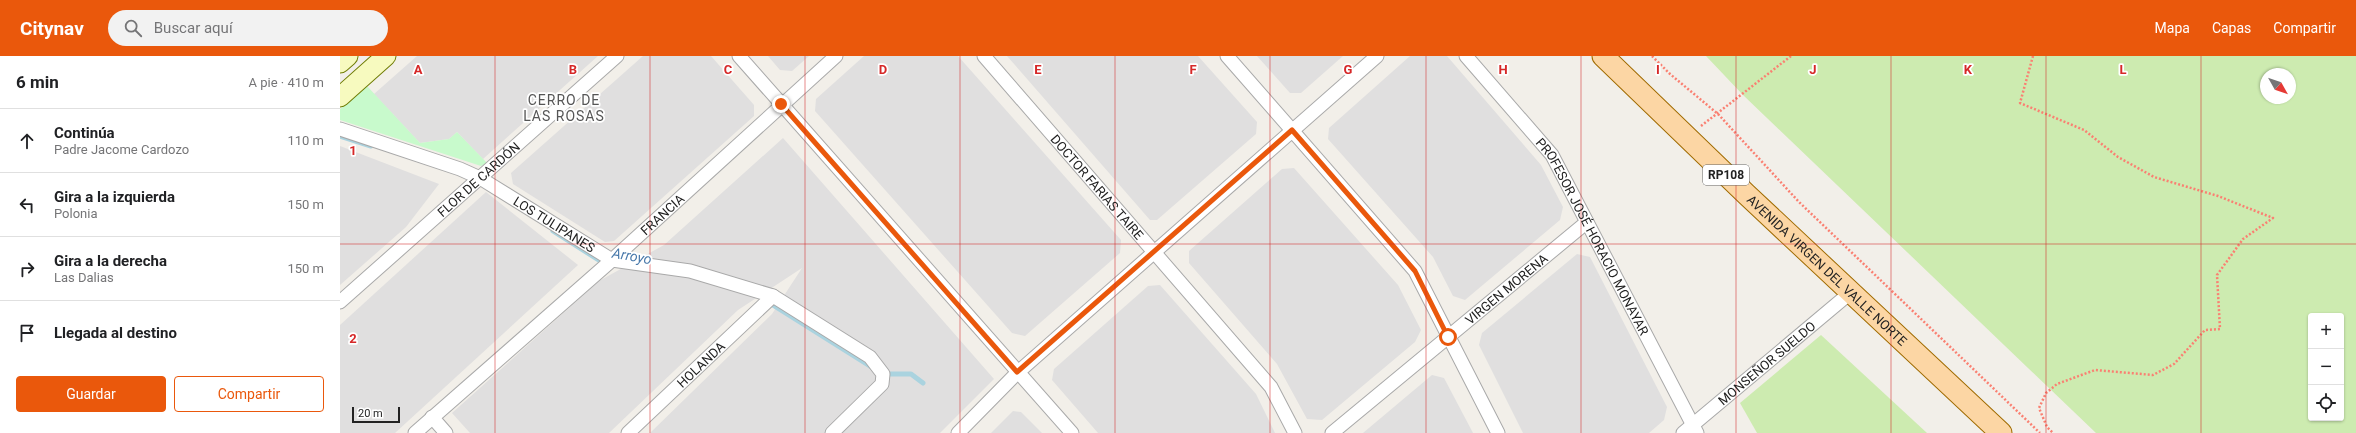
<!DOCTYPE html>
<html lang="es">
<head>
<meta charset="utf-8">
<style>
	:root { --surface:#fff; --page:#f2f2f2; --text:#202124; --muted:#757577; --line:#e0e0e0; --accent:#ea580c }
	body { margin:0; font-family:Roboto,sans-serif; background:var(--page); color:var(--text) }
	.controls { position:absolute; right:12px; bottom:12px; display:grid; overflow:hidden; border-radius:4px; box-shadow:0 1px 3px #0004 }
	.controls button { width:36px; height:36px; display:grid; place-items:center; padding:0; border:0; border-bottom:1px solid var(--line); background:var(--surface); color:var(--text); font:20px sans-serif }
	.compass { position:absolute; left:1920px; top:12px; width:36px; height:36px; border-radius:50%; background:var(--surface); box-shadow:0 1px 3px #0004; rotate:130deg }
	.scale { position:absolute; left:12px; bottom:10px; width:48px; box-sizing:border-box; padding-left:4px; border:2px solid #222; border-top:0; font-size:11px; line-height:14px; white-space:nowrap; color:#222; -webkit-text-stroke:3px #fff; paint-order:stroke }
	.stop { position:absolute; width:12px; height:12px; margin:-9px; border:3px solid #ea580c; border-radius:50%; background:#fff }
	.stop.end { background:#ea580c; border-color:#fff; box-shadow:0 1px 4px #0008 }
	.list { margin:0; padding:0; list-style:none }
	h2 { display:flex; justify-content:space-between; align-items:center; height:52px; margin:0; padding:0 16px; font-size:17px }
	h2 small { font-size:13px; font-weight:400; color:var(--muted) }
	.list li { display:grid; grid-template-columns:26px 1fr auto; gap:12px; align-items:center; box-sizing:border-box; height:64px; padding:0 16px; border-top:1px solid var(--line) }
	.list b { display:block; font-size:15px; white-space:nowrap }
	.list p { margin:0; font-size:13px; white-space:nowrap; color:var(--muted) }
	.list em { font-size:13px; font-style:normal; color:var(--muted) }
	.actions { display:flex; gap:8px; padding:12px 16px }
	.actions a { flex:1; padding:9px 0; border:1px solid var(--accent); border-radius:4px; text-align:center; font-size:14px; color:var(--accent) }
	.actions .main { background:var(--accent); color:#fff }
	.icon { flex:none; width:22px; height:22px; fill:none; stroke:currentColor; stroke-width:2; stroke-linecap:round; stroke-linejoin:round }
	.map { position:relative; flex:none; width:2016px; height:377px; overflow:hidden }
	header { display:flex; align-items:center; gap:24px; box-sizing:border-box; height:56px; padding:0 20px; background:var(--accent); color:#fff }
	header strong { font-size:19px }
	nav { display:flex; gap:22px; margin-inline-start:auto; font-size:14px }
	.search { width:280px; height:36px; background:var(--page); display:flex; align-items:center; gap:10px; box-sizing:border-box; padding:0 14px; border-radius:22px; color:var(--muted); font-size:15px }
	main { display:flex }
	aside { flex:1; background:var(--surface) }
	.map>svg:first-child { display:block }
	.residential { fill:#e0dfdf }
	.grass { fill:#cdebb0; fill-rule:evenodd }
	.park { fill:#c8facc }
	.lines { fill:none; stroke-linecap:round; stroke-linejoin:round }
	.stream { stroke:#aad3df; stroke-width:5 }
	.minor-casing { stroke:#a9a9a9; stroke-width:15 }
	.secondary-casing { stroke:#707d05; stroke-width:21 }
	.primary-casing { stroke:#a06b00; stroke-width:23 }
	.path { stroke:#fa8072; stroke-width:2.5; stroke-dasharray:2 2; stroke-linecap:butt }
	.minor { stroke:#fff; stroke-width:13 }
	.secondary { stroke:#f7fabf; stroke-width:19 }
	.primary { stroke:#fcd6a4; stroke-width:21 }
	.route { stroke:#ea580c; stroke-width:5 }
	.grid { fill:none; stroke:#d62828; stroke-width:1; stroke-opacity:0.55 }
	.labels { text-anchor:middle; stroke-width:3.5; stroke-linejoin:round; paint-order:stroke }
	.shield { fill:#fff; stroke:#646464; stroke-width:1 }
	.shield-label { font-size:12px; font-weight:bold; fill:#222 }
	.street-label { font-size:13px; fill:#222; stroke:#fff }
	.neighbourhood-label { font-size:14px; letter-spacing:1px; fill:#555; stroke:#fff }
	.water-label { font-size:14px; font-style:italic; fill:#4a7aab; stroke:#fff }
	.grid-label { font-size:13px; text-anchor:middle; font-weight:bold; fill:#d62828; stroke:#fff; stroke-width:3.5; stroke-linejoin:round; paint-order:stroke }
</style>
</head>
<body>
<header>
<strong>Citynav</strong>
<div class="search"><svg class="icon" aria-label="search" viewBox="0 0 24 24"><circle cx="10" cy="10" r="6"/><path d="M15 15l6 6"/></svg>Buscar aquí</div>
<nav><a>Mapa</a><a>Capas</a><a>Compartir</a></nav>
</header>
<main>
<aside>
<h2>6 min<small>A pie · 410 m</small></h2>
<ul class="list">
<li><svg class="icon" aria-label="ahead" viewBox="0 0 24 24"><path d="M12 20V5M6 11l6-6 6 6"/></svg><div><b>Continúa</b><p>Padre Jacome Cardozo</p></div><em>110 m</em></li>
<li><svg class="icon" aria-label="left" viewBox="0 0 24 24"><path d="M17 20v-9H6M10 6l-5 5 5 5"/></svg><div><b>Gira a la izquierda</b><p>Polonia</p></div><em>150 m</em></li>
<li><svg class="icon" aria-label="right" viewBox="0 0 24 24"><path d="M7 20v-9h11M14 6l5 5-5 5"/></svg><div><b>Gira a la derecha</b><p>Las Dalias</p></div><em>150 m</em></li>
<li><svg class="icon" aria-label="arrive" viewBox="0 0 24 24"><path d="M6 21V4h12l-3 4 3 4H6"/></svg><div><b>Llegada al destino</b></div></li>
</ul>
<div class="actions"><a class="main">Guardar</a><a>Compartir</a></div>
</aside>
<div class="map">
<svg width="2016" height="377" viewBox="0 0 2016 377">
	<rect width="100%" height="100%" fill="#f2efe9"/>
	<g class="residential">
		<path d="M77 0H258L143 103 117 76 109 83 80 87 34 38Z"/>
		<path d="M303 0H371L414 49V60L274 185 265 186 173 128 171 117Z"/>
		<path d="M428 0H469L452 15 440 14Z"/>
		<path d="M524 0H618L781 184 780 197 685 280 672 277 475 55 476 43Z"/>
		<path d="M667 0H858L917 66 916 78 817 164H810Z"/>
		<path d="M917 0H1003L961 37H950Z"/>
		<path d="M1070 0H1107L1201 109 1223 151 1220 164 1125 244 1113 240 1093 201 988 83 989 72Z"/>
		<path d="M443 82 654 323 600 377H310L432 258 462 212 398 254 269 377H130L112 357 259 225 324 189Z"/>
		<path d="M0 90 99 128 66 171 0 229Z"/>
		<path d="M954 112 1058 229 1081 274 1075 286 982 364 967 363 937 308 849 207V195L942 113Z"/>
		<path d="M146 136 238 209 55 377H0V269Z"/>
		<path d="M1237 198 1250 201 1327 351 1324 364 1309 377H1183L1139 289 1142 277Z"/>
		<path d="M820 229 916 338 935 377H758L712 324 714 313 808 230Z"/>
		<path d="M1092 319 1104 322 1133 377H1023Z"/>
		<path d="M673 355 681 356 702 377H651Z"/>
	</g>
	<g class="grass">
		<path d="M1366 0H2016V377H1756L1403 39ZM1926 18H1950V42H1926ZM1971 260H2001V362H1971Z"/>
		<path d="M1481 279 1587 377H1417L1400 347Z"/>
	</g>
	<path class="park" d="M27 30 80 87 109 83 117 76 147 107 141 110 0 64V53Z"/>
	<g class="lines">
		<g class="stream">
			<path d="M0 80 31 90"/>
			<path d="M213 175 265 208"/>
			<path d="M428 246 533 312"/>
			<path d="M543 318H571L583 327"/>
		</g>
		<defs>
			<g id="minor">
				<path d="M399 0 732 377"/>
				<path id="s1" d="M644 0 931 331 955 377"/>
				<path d="M887 0 1075 215 1158 377"/>
				<path id="s2" d="M1126 0 1212 99 1357 377"/>
				<path id="s3" d="M0 73 120 113 140 122 272 204 350 215 433 240 530 301 543 318 542 328 492 377"/>
				<path id="s4" d="M0 246 277 0"/>
				<path d="M92 361 106 377"/>
				<path id="s5" d="M75 377 272 204 496 0"/>
				<path id="s6" d="M288 377 433 240"/>
				<path d="M618 377 677 317 1037 0"/>
				<path id="s7" d="M992 377 1247 166"/>
				<path id="s8" d="M1343 377 1510 237"/>
			</g>
			<g id="secondary">
				<path d="M0 7 8 0"/>
				<path d="M0 41 46 0"/>
			</g>
			<g id="primary">
				<path id="s9" d="M1263 0 1406 138 1661 377"/>
			</g>
		</defs>
		<use href="#minor" class="minor-casing"/>
		<use href="#secondary" class="secondary-casing"/>
		<use href="#primary" class="primary-casing"/>
		<g class="path">
			<path d="M1312 0 1330 18 1378 58 1459 146 1700 377"/>
			<path d="M1693 0 1680 47 1744 74 1778 101 1814 121 1878 140 1933 162 1903 183 1877 219 1880 273 1865 274 1834 308 1813 319 1755 314 1717 328 1706 337 1699 352 1707 371 1713 377"/>
			<path d="M1361 70 1451 0"/>
		</g>
		<use href="#minor" class="minor"/>
		<use href="#secondary" class="secondary"/>
		<use href="#primary" class="primary"/>
	</g>
	<g class="lines">
		<path class="route" d="M441 48 677 316 952 74 1075 215 1108 281"/>
	</g>
	<path class="grid" d="M155 0V377M310 0V377M465 0V377M620 0V377M775 0V377M930 0V377M1086 0V377M1241 0V377M1396 0V377M1551 0V377M1706 0V377M1861 0V377M0 188H2016"/>
	<g class="labels">
		<rect class="shield" x="1363" y="109" width="46" height="20" rx="3"/>
		<g class="shield-label">
			<text x="1386" y="123">RP108</text>
		</g>
		<g class="street-label">
			<text dy="5" stroke="none"><textPath href="#s4" startOffset="185">FLOR DE CARDÓN</textPath></text>
			<text dy="5" stroke="none"><textPath href="#s1" startOffset="173">DOCTOR FARIAS TAIRE</textPath></text>
			<text dy="5" stroke="none"><textPath href="#s5" startOffset="330">FRANCIA</textPath></text>
			<text dy="5" stroke="none"><textPath href="#s3" startOffset="236">LOS TULIPANES</textPath></text>
			<text dy="5" stroke="none"><textPath href="#s2" startOffset="222">PROFESOR JOSÉ HORACIO MONAYAR</textPath></text>
			<text dy="5" stroke="none"><textPath href="#s9" startOffset="310">AVENIDA VIRGEN DEL VALLE NORTE</textPath></text>
			<text dy="5" stroke="none"><textPath href="#s7" startOffset="226">VIRGEN MORENA</textPath></text>
			<text dy="5" stroke="none"><textPath href="#s8" startOffset="109">MONSEÑOR SUELDO</textPath></text>
			<text dy="5" stroke="none"><textPath href="#s6" startOffset="100">HOLANDA</textPath></text>
		</g>
		<g class="neighbourhood-label">
			<text x="224" y="49">CERRO DE<tspan x="224" dy="16">LAS ROSAS</tspan></text>
		</g>
		<g class="water-label">
			<text transform="translate(292 200) rotate(10)" y="5">Arroyo</text>
		</g>
	</g>
	<g class="grid-label">
		<text x="78" y="18">A</text>
		<text x="233" y="18">B</text>
		<text x="388" y="18">C</text>
		<text x="543" y="18">D</text>
		<text x="698" y="18">E</text>
		<text x="853" y="18">F</text>
		<text x="1008" y="18">G</text>
		<text x="1163" y="18">H</text>
		<text x="1318" y="18">I</text>
		<text x="1473" y="18">J</text>
		<text x="1628" y="18">K</text>
		<text x="1783" y="18">L</text>
		<text x="13" y="99">1</text>
		<text x="13" y="287">2</text>
	</g>
</svg>
<div class="controls">
<button>+</button>
<button>−</button>
<button><svg class="icon" aria-label="locate" viewBox="0 0 24 24"><circle cx="12" cy="12" r="6"/><path d="M12 2v4M12 18v4M2 12h4M18 12h4"/></svg></button>
</div>
<svg class="compass" viewBox="-18 -18 36 36"><path d="M0-13l5 13h-10z" fill="#e53935"/><path d="M0 13l5-13h-10z" fill="#757577"/></svg>
<div class="scale">20 m</div>
<div class="stop" style="left:1108px;top:281px"></div>
<div class="stop end" style="left:441px;top:48px"></div>
</div>
</main>
</body>
</html>
